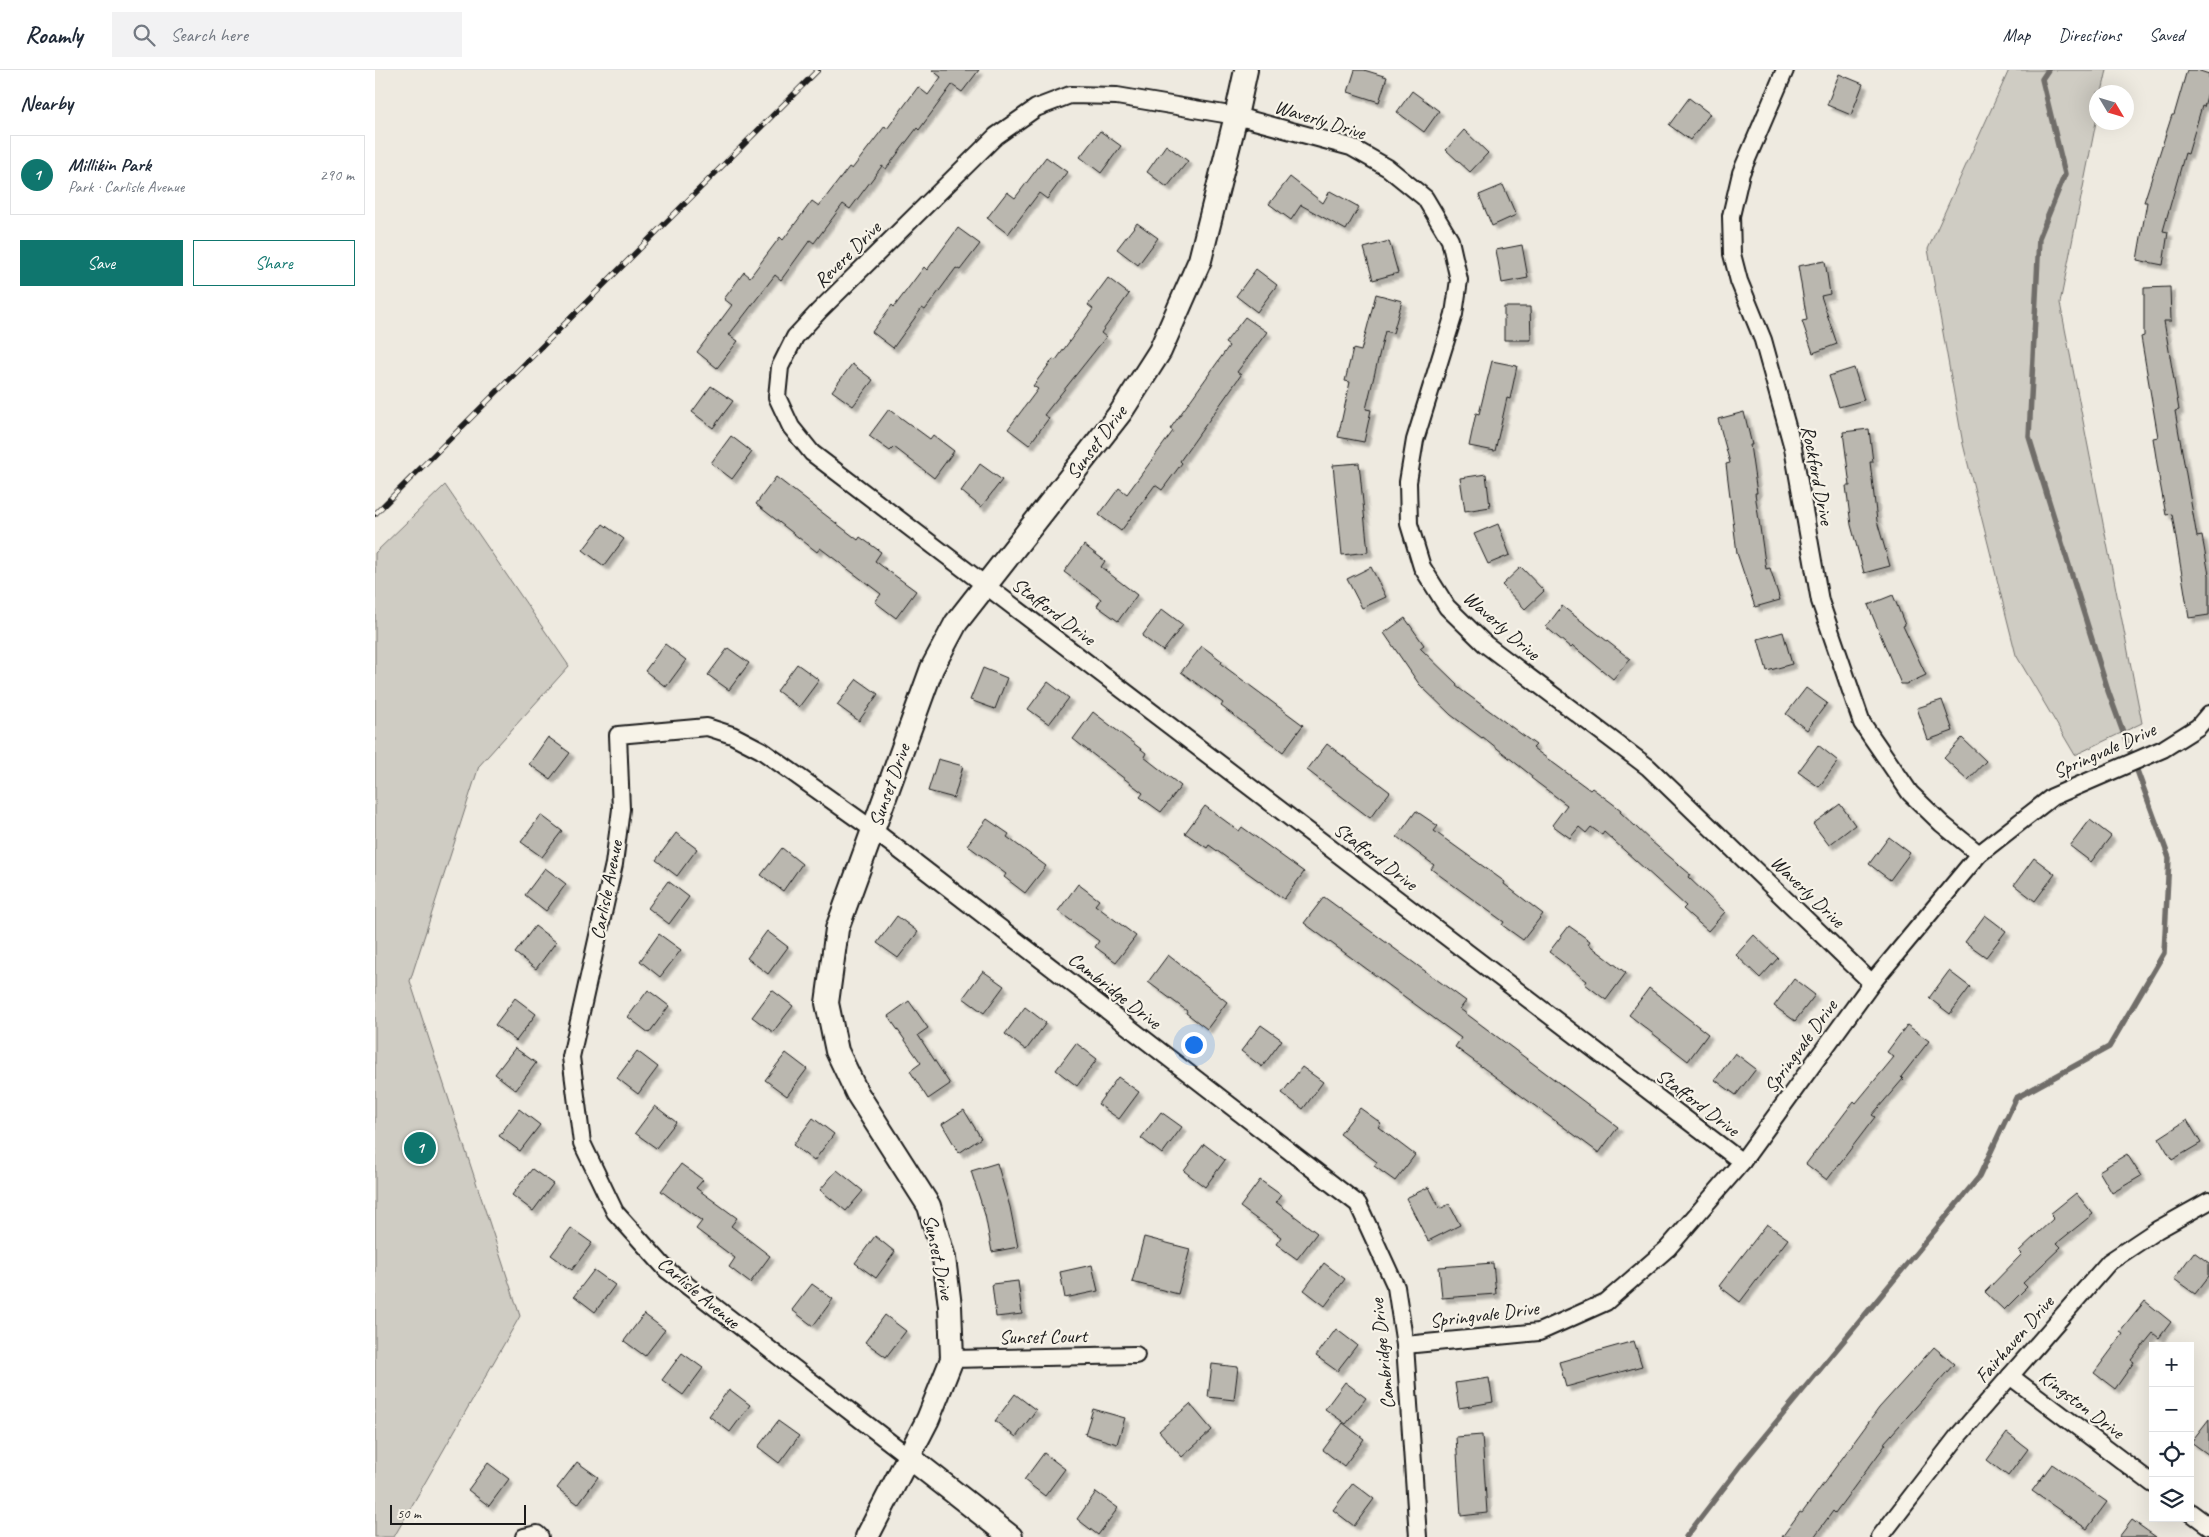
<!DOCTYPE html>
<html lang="en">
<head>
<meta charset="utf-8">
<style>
	:root { --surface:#fff; --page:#f2f2f3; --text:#1f2937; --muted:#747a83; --line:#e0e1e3; --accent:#0f766e }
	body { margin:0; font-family:Caveat,sans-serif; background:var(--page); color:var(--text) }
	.controls { position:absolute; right:15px; bottom:15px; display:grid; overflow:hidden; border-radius:0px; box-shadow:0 5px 20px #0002 }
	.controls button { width:45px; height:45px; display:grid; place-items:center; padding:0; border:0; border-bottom:1px solid var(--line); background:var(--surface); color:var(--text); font:25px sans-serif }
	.compass { position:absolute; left:1714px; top:15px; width:45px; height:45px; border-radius:50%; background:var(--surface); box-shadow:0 5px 20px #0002; rotate:128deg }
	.scale { position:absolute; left:15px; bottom:12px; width:136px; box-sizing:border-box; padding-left:5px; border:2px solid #1c1c1c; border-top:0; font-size:14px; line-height:18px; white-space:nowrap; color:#1c1c1c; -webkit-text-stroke:4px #f7f3e8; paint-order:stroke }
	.you { position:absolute; left:818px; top:974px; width:18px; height:18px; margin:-12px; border:4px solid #fff; border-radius:50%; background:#1a73e8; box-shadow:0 0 0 8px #1a73e833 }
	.badge { display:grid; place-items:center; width:32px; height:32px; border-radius:50%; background:var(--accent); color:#fff; font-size:16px; font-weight:700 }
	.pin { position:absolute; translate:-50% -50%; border:2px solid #fff; box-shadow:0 1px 5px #0006 }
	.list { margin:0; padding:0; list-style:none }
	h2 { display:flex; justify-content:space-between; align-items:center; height:65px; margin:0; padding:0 20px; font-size:21px }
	h2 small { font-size:16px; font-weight:400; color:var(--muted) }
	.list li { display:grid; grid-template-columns:32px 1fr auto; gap:15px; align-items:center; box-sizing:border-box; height:80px; margin:0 10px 10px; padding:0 10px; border:1px solid var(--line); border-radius:0px }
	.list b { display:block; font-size:19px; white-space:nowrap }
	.list p { margin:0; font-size:16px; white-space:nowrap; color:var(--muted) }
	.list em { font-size:16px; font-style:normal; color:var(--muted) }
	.actions { display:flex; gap:10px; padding:15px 20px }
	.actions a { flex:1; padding:11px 0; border:1px solid var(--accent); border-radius:0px; text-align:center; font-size:18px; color:var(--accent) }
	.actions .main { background:var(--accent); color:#fff }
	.icon { flex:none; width:28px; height:28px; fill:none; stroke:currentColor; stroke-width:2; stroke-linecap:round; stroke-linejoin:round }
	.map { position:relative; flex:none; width:1834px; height:1467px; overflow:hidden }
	header { display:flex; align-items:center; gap:30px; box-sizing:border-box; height:70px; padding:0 25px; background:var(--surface); border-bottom:1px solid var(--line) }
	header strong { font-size:24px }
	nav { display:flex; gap:28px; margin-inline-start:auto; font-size:18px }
	.search { width:350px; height:45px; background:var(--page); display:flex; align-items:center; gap:12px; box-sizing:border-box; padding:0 18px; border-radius:0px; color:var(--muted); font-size:19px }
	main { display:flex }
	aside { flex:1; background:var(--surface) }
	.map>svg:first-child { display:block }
	.green { fill:#cfccc3; stroke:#767470 }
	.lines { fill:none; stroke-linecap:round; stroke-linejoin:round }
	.stream { stroke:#6f6d69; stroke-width:5.5 }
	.building { fill:#bab7af; stroke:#1c1c1c; filter:url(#shadow) }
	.street-casing { stroke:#1c1c1c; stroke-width:20 }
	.secondary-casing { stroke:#1c1c1c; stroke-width:26 }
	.street { stroke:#f7f3e8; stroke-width:16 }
	.secondary { stroke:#f7f3e8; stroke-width:22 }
	.rail-casing { stroke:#1c1c1c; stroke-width:5.5 }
	.rail { stroke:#f7f3e8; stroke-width:4; stroke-dasharray:11; stroke-linecap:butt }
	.labels { text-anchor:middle; stroke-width:4.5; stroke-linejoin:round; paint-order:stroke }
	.street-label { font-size:20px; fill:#1c1c1c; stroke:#f7f3e8 }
</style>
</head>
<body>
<header>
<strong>Roamly</strong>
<div class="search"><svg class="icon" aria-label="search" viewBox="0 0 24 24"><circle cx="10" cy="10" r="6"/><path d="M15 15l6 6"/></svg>Search here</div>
<nav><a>Map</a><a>Directions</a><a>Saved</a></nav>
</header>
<main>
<aside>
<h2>Nearby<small></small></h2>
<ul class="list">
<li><span class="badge">1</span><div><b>Millikin Park</b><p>Park · Carlisle Avenue</p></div><em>290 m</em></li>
</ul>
<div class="actions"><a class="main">Save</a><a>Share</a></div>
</aside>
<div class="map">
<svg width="1834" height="1467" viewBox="0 0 1834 1467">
	<defs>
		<filter id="shadow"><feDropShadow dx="4.5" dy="4.5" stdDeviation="1" flood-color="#0004"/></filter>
	</defs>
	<rect width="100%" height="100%" fill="#eeeae0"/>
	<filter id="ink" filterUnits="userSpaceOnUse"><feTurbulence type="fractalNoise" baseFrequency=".02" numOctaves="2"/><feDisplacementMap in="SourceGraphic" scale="10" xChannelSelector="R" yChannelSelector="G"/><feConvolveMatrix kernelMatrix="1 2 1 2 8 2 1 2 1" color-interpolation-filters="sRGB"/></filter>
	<g filter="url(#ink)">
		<g class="green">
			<path d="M1634 0H1732L1727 22H1722L1721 52 1685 233 1767 653 1700 685 1641 585 1588 374 1553 179Z"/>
			<path d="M70 415 194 596 104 696 35 911 145 1246 19 1467H0V483Z"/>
		</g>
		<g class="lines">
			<path class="stream" d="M1311 1467 1370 1390 1604 1107 1641 1028 1734 977 1789 883 1794 788 1733 621 1654 367 1664 168 1690 104 1667 9 1673 0"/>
		</g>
		<g class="building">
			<path d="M557 0H604L587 22 577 15 544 60 542 58 511 99 507 96 475 139 468 134 439 173 435 170 406 210 400 205 354 265 363 271 342 298 322 282 357 235 349 229 369 202 375 207 405 167 408 170 437 131 444 136 474 97 477 99 510 56 512 59 543 17 553 25 566 7Z"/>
			<path d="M980 0H989L1012 7 1004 32 973 22Z"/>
			<path d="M1812 0H1822L1834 4V18L1829 37 1827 36 1813 84 1810 83 1788 161 1793 162 1788 195 1762 190 1772 132H1769L1797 45H1799Z"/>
			<path d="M1464 4 1488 14 1476 45 1452 35Z"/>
			<path d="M1037 21 1064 41 1049 62 1022 42Z"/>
			<path d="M1314 28 1335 44 1315 70 1294 55Z"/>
			<path d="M1089 60 1113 83 1095 102 1071 80Z"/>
			<path d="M725 61 746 76 726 103 705 87Z"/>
			<path d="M791 75 813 91 792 117 772 102Z"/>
			<path d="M671 87 692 102 672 129 664 123 633 164 612 148 632 122 640 128Z"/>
			<path d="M915 107 948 133 955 121 984 137 971 160 926 135 916 150 894 134Z"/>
			<path d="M1128 115 1141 145 1117 156 1104 125Z"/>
			<path d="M762 153 783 168 763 195 742 179Z"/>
			<path d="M583 158 605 174 585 200 581 198 550 240 547 238 518 278 497 262 517 235 519 237 549 197 552 200Z"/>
			<path d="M1014 171 1023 203 998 210 989 178Z"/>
			<path d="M1147 175 1153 208 1127 213 1121 180Z"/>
			<path d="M1450 191 1455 224 1446 226 1462 274 1438 283 1427 251 1432 250 1423 196Z"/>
			<path d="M881 199 902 215 882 242 861 226Z"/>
			<path d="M733 208 754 224 726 263 731 267 669 345 674 348 654 375 633 359 663 319 658 316 678 289 681 290 718 239 713 235Z"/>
			<path d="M1795 217 1796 251H1789L1804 340 1800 341 1822 467 1827 466 1834 505V545L1814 548 1797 444 1791 445 1785 413 1778 368 1783 367 1766 267 1769 266V218Z"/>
			<path d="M1001 224 1027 231 1018 263 1010 261 991 339 996 340 989 372 963 367 975 312 970 311 978 279 986 281Z"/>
			<path d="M1129 237H1155L1156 270H1129Z"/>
			<path d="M870 247 892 262 862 302 866 305 805 391 807 393 787 420 780 415 746 461 724 445 744 418 752 424 798 361 795 359 854 276 850 273Z"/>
			<path d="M1117 291 1142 296 1135 329 1132 328 1120 381 1094 376 1101 343 1104 344Z"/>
			<path d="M477 294 498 310 478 336 457 321Z"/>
			<path d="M1479 298 1489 330 1464 337 1454 306Z"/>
			<path d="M336 316 358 331 338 358 317 342Z"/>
			<path d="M514 339 555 369 558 365 579 381 559 408 519 377 515 381 494 366Z"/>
			<path d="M1369 342 1377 375H1375L1382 423H1380L1391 499 1395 498 1405 530 1380 537 1362 483 1351 394 1355 393 1343 349Z"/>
			<path d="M1494 359 1498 392H1495L1502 451 1515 496 1489 503 1476 455 1471 416H1475L1468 362Z"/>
			<path d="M356 366 377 382 357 409 336 393Z"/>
			<path d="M984 393 993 482 967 485 958 395Z"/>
			<path d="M605 394 627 410 606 437 586 421Z"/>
			<path d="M1111 404 1115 437 1090 441 1085 408Z"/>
			<path d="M401 407 483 470 485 467 506 482 500 491 541 521 521 548 500 532 506 524 445 478 442 482 381 434Z"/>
			<path d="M228 454 249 469 229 496 208 480Z"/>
			<path d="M1123 454 1135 485 1113 494 1099 464Z"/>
			<path d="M709 475 730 491 726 497 762 525 743 551 722 536 726 529 689 502Z"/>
			<path d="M996 497 1011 527 987 538 972 509Z"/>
			<path d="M1146 497 1169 521 1150 539 1127 515Z"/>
			<path d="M1518 525 1530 555 1528 556 1551 605 1532 614H1526L1493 535Z"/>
			<path d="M1187 536 1255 589 1238 609 1198 576 1196 578 1171 557Z"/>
			<path d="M787 539 808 555 788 581 767 566Z"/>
			<path d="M1030 548 1049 575 1045 578 1082 614 1081 616 1161 675 1158 678 1215 720 1217 718 1246 740 1245 742 1277 772 1315 804 1313 807 1350 842 1333 861 1308 839 1311 836 1229 762 1227 765 1216 757 1211 763 1204 757 1195 768 1177 755 1192 735 1156 708 1157 706 1108 667 1107 668 1076 645 1044 614 1009 563Z"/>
			<path d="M1408 562 1417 594 1392 601 1383 569Z"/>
			<path d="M290 574 311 590 291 617 270 601Z"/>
			<path d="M827 576 847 591 846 594 928 655 908 682 846 636 848 633 806 602Z"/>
			<path d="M353 578 374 593 354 620 333 605Z"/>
			<path d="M422 594 444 610 424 637 402 621Z"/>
			<path d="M608 598 632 608 620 639 595 630Z"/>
			<path d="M482 609 503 624 484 651 462 635Z"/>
			<path d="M673 612 694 628 674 654 653 639Z"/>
			<path d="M1431 618 1452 633 1432 660 1411 644Z"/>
			<path d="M1567 630 1578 661 1553 670 1542 638Z"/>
			<path d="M718 642 771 683 769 687 806 716 786 742 765 727 768 723 698 669Z"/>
			<path d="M173 667 195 683 175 709 154 694Z"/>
			<path d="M1587 668 1611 691 1593 710 1569 688Z"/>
			<path d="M952 674 1015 722 995 748 932 700Z"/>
			<path d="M1443 675 1463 691 1444 717 1423 702Z"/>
			<path d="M563 689 588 696 579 728 553 721Z"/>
			<path d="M1465 734 1480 755 1454 775 1438 754Z"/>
			<path d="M830 736 864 761 867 757 929 802 909 829 834 775 832 778 810 763Z"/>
			<path d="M1041 741 1063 756 1059 761 1130 812 1129 814 1168 844 1148 870 1127 855 1129 852 1056 799 1059 795 1022 767Z"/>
			<path d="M166 745 187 761 167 787 146 772Z"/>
			<path d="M612 749 634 764 632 767 671 796 650 823 629 807 631 804 592 775Z"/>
			<path d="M1715 750 1736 766 1716 792 1695 776Z"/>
			<path d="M301 763 322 779 302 806 281 790Z"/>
			<path d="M1514 767 1535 783 1515 810 1494 794Z"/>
			<path d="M407 778 427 794 408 821 386 805Z"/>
			<path d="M1659 788 1680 804 1660 831 1639 815Z"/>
			<path d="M170 798 191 814 171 841 150 825Z"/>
			<path d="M293 811 314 827 294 854 273 838Z"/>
			<path d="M703 814 724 830 720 835 761 866 741 892 720 877 724 871 683 841Z"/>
			<path d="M949 827 1091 931 1085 939 1243 1057 1224 1083 1080 977 1086 968 929 853Z"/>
			<path d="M1610 845 1631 861 1611 887 1590 872Z"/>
			<path d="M522 846 543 862 523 888 502 873Z"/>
			<path d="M160 856 181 872 161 899 140 883Z"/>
			<path d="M1194 856 1215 871 1213 874 1251 903 1231 930 1210 914 1212 911 1174 882Z"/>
			<path d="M392 861 413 877 393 904 372 888Z"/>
			<path d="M284 864 306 880 285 907 265 891Z"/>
			<path d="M1379 865 1403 888 1385 908 1361 885Z"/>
			<path d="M793 885 852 932 832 959 811 943 812 941 773 912Z"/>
			<path d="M608 901 629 916 609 943 588 928Z"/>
			<path d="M1574 901 1595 917 1575 944 1554 928Z"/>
			<path d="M1419 909 1440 925 1420 951 1399 936Z"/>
			<path d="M1274 918 1333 964 1313 991 1254 945Z"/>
			<path d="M273 920 294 936 274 963 253 947Z"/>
			<path d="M397 920 418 936 398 962 377 947Z"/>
			<path d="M140 928 161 944 141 971 120 955Z"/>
			<path d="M534 931 553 958 543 965 575 1014 553 1029 535 1001 546 993 513 946Z"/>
			<path d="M650 937 671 953 651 980 630 964Z"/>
			<path d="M886 955 907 970 887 997 866 981Z"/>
			<path d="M1532 955 1554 971 1526 1007 1528 1009 1497 1045 1500 1047 1452 1110 1431 1094 1479 1031 1481 1033 1519 987 1512 982Z"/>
			<path d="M701 973 722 989 702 1016 681 1000Z"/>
			<path d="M140 978 161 993 141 1020 120 1004Z"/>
			<path d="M262 981 283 997 263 1024 242 1008Z"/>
			<path d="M411 983 432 999 412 1026 390 1010Z"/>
			<path d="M1360 983 1381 999 1361 1025 1340 1010Z"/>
			<path d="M927 997 948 1012 928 1039 907 1023Z"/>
			<path d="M743 1007 764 1022 744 1049 723 1034Z"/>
			<path d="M280 1036 301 1052 281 1078 260 1063Z"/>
			<path d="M985 1038 1006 1053 1003 1057 1040 1085 1020 1111 999 1096 1002 1092 965 1064Z"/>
			<path d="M144 1039 165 1055 145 1081 124 1066Z"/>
			<path d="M589 1040 606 1068 584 1083 567 1054Z"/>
			<path d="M786 1042 807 1057 787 1084 766 1068Z"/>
			<path d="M438 1048 459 1064 439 1091 418 1075Z"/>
			<path d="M1812 1050 1826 1073 1797 1090 1784 1068Z"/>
			<path d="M829 1074 850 1090 830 1117 809 1101Z"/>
			<path d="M1752 1084 1766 1106 1737 1123 1724 1101Z"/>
			<path d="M622 1093 635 1137 643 1177 617 1182 610 1145 596 1101Z"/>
			<path d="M306 1094 328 1110 321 1118 362 1148 356 1156 395 1186 375 1213 354 1197 360 1188 321 1159 327 1151 286 1121Z"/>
			<path d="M157 1099 178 1114 158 1141 137 1125Z"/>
			<path d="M462 1100 488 1121 471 1141 445 1120Z"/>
			<path d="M885 1110 906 1125 901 1132 942 1163 922 1189 901 1174 906 1167 865 1137Z"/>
			<path d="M1054 1117 1065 1139 1074 1134 1085 1155 1053 1171 1031 1128Z"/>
			<path d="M1701 1123 1718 1144 1682 1173 1686 1177 1648 1213 1652 1217 1629 1240 1610 1222 1647 1184 1644 1181 1679 1148 1675 1144Z"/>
			<path d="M1392 1154 1413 1169 1365 1232 1344 1216Z"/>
			<path d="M196 1158 217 1173 197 1200 176 1185Z"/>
			<path d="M500 1166 520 1182 501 1208 480 1193Z"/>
			<path d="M769 1167 815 1179 803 1224 757 1212Z"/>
			<path d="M1819 1182 1834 1193V1206L1820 1224 1799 1209Z"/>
			<path d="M949 1193 970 1209 950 1236 929 1220Z"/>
			<path d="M1118 1193 1121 1224 1067 1228 1064 1197Z"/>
			<path d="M717 1195 723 1221 690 1228 685 1202Z"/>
			<path d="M219 1200 240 1215 220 1242 199 1226Z"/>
			<path d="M643 1211 647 1244 621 1247 617 1214Z"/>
			<path d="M437 1214 458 1229 438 1256 417 1240Z"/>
			<path d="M1770 1231 1796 1252 1784 1268 1778 1263 1756 1290 1759 1292 1740 1319 1719 1303 1748 1264 1745 1262Z"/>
			<path d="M269 1244 290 1260 270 1286 249 1271Z"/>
			<path d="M510 1245 531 1261 511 1287 490 1272Z"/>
			<path d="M961 1259 982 1275 962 1301 941 1286Z"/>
			<path d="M1259 1271 1267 1296 1191 1317 1184 1292Z"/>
			<path d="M1559 1277 1579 1294 1509 1373 1511 1374 1460 1443 1458 1441 1439 1467H1407L1425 1442 1427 1443 1504 1338Z"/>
			<path d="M307 1283 328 1298 308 1325 287 1310Z"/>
			<path d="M837 1294 863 1297 859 1330 833 1327Z"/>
			<path d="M1114 1308 1118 1332 1084 1338 1080 1313Z"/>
			<path d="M970 1312 991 1328 971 1354 950 1339Z"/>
			<path d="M354 1319 375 1335 355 1362 334 1346Z"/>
			<path d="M640 1324 661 1340 641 1367 620 1351Z"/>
			<path d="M815 1334 837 1360 807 1387 784 1361Z"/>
			<path d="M718 1339 750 1348 742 1374 710 1364Z"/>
			<path d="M1834 1349V1385L1816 1372Z"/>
			<path d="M403 1351 424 1366 404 1393 383 1377Z"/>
			<path d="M968 1353 989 1369 969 1396 948 1380Z"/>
			<path d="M1632 1363 1653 1379 1633 1406 1612 1390Z"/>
			<path d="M1107 1365 1112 1443 1086 1446 1081 1367Z"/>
			<path d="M669 1383 690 1399 670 1426 649 1410Z"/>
			<path d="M202 1392 223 1407 203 1434 182 1418Z"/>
			<path d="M113 1393 134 1409 114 1436 93 1420Z"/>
			<path d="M1677 1394 1732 1432 1712 1459 1657 1421Z"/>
			<path d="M978 1413 999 1429 979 1456 958 1440Z"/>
			<path d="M721 1422 743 1438 723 1465 702 1449Z"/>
			<path d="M1757 1450 1781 1467H1744Z"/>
		</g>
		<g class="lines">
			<defs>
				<g id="street">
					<path d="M1410 0 1366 103 1356 146 1357 184 1364 211 1388 270 1418 378 1445 531 1487 653 1535 723 1567 754 1604 784"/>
					<path d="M1367 1092 437 383 416 357 402 327 405 297 420 267 444 241 621 66 661 38 695 25 742 26 861 46 976 77 1013 98 1050 128 1075 170 1084 210 1079 244 1040 370 1033 412 1034 454 1047 497 1072 537 1110 574 1273 697 1497 913"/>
					<path d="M1030 1275 1164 1262 1231 1232 1293 1178 1367 1092 1497 913 1604 784 1677 727 1788 679 1823 657 1834 644"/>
					<path d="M577 1289 761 1285"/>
					<path d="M1635 1306 1778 1414"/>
					<path d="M534 1387 292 1200 240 1142 207 1073 196 987 239 794 246 739 243 665 332 657 357 665 386 680 497 759 983 1134 1021 1217 1030 1275 1043 1467"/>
					<path d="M1815 1442 1834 1456"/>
					<path d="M149 1467 162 1464 165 1467"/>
					<path d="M1505 1467 1583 1366 1734 1192 1782 1160 1834 1131"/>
				</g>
				<g id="secondary">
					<path d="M534 1387 636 1467"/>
					<path d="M492 1467 553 1349 577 1289 575 1236 569 1188 554 1136 482 1023 462 981 452 933 462 859 557 598 581 553 746 342 785 281 825 190 861 46 871 0"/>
				</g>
			</defs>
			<use href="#street" class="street-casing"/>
			<use href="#secondary" class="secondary-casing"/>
			<use href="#street" class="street"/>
			<use href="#secondary" class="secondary"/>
			<defs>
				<path id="rail" d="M0 444 443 0"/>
			</defs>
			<use href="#rail" class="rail-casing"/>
			<use href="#rail" class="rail"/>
		</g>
	</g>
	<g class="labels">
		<g class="street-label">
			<text transform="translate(945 49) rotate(17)" y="7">Waverly Drive</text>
			<text transform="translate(472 184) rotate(-45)" y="7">Revere Drive</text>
			<text transform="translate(721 372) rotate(-53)" y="7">Sunset Drive</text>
			<text transform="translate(1443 405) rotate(79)" y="7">Rockford Drive</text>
			<text transform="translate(679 541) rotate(37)" y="7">Stafford Drive</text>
			<text transform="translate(1127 555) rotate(41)" y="7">Waverly Drive</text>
			<text transform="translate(1729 680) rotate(-24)" y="7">Springvale Drive</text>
			<text transform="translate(514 715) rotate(-70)" y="7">Sunset Drive</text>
			<text transform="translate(1001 786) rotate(37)" y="7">Stafford Drive</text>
			<text transform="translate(231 820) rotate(-79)" y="7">Carlisle Avenue</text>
			<text transform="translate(1433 821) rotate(44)" y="7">Waverly Drive</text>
			<text transform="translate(740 920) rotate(38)" y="7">Cambridge Drive</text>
			<text transform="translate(1425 976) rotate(-54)" y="7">Springvale Drive</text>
			<text transform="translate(1323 1032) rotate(37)" y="7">Stafford Drive</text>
			<text transform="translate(564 1187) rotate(78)" y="7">Sunset Drive</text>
			<text transform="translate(324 1222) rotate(40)" y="7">Carlisle Avenue</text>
			<text transform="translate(1109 1244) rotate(-7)" y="7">Springvale Drive</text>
			<text transform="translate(668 1266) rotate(-1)" y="7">Sunset Court</text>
			<text transform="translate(1639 1269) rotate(-49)" y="7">Fairhaven Drive</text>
			<text transform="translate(1007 1284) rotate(-96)" y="7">Cambridge Drive</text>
			<text transform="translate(1707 1334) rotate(37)" y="7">Kingston Drive</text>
		</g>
	</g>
</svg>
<div class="controls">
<button>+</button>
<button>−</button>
<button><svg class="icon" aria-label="locate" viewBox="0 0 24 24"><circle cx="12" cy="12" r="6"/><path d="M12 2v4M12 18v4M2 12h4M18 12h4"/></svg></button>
<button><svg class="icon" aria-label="layers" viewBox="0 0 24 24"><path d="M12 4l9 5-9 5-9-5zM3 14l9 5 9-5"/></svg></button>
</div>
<svg class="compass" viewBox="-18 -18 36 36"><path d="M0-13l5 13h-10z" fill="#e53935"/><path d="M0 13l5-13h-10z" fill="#747a83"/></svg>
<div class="scale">50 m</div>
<div class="you"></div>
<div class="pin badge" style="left:45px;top:1078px">1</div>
</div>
</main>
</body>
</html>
